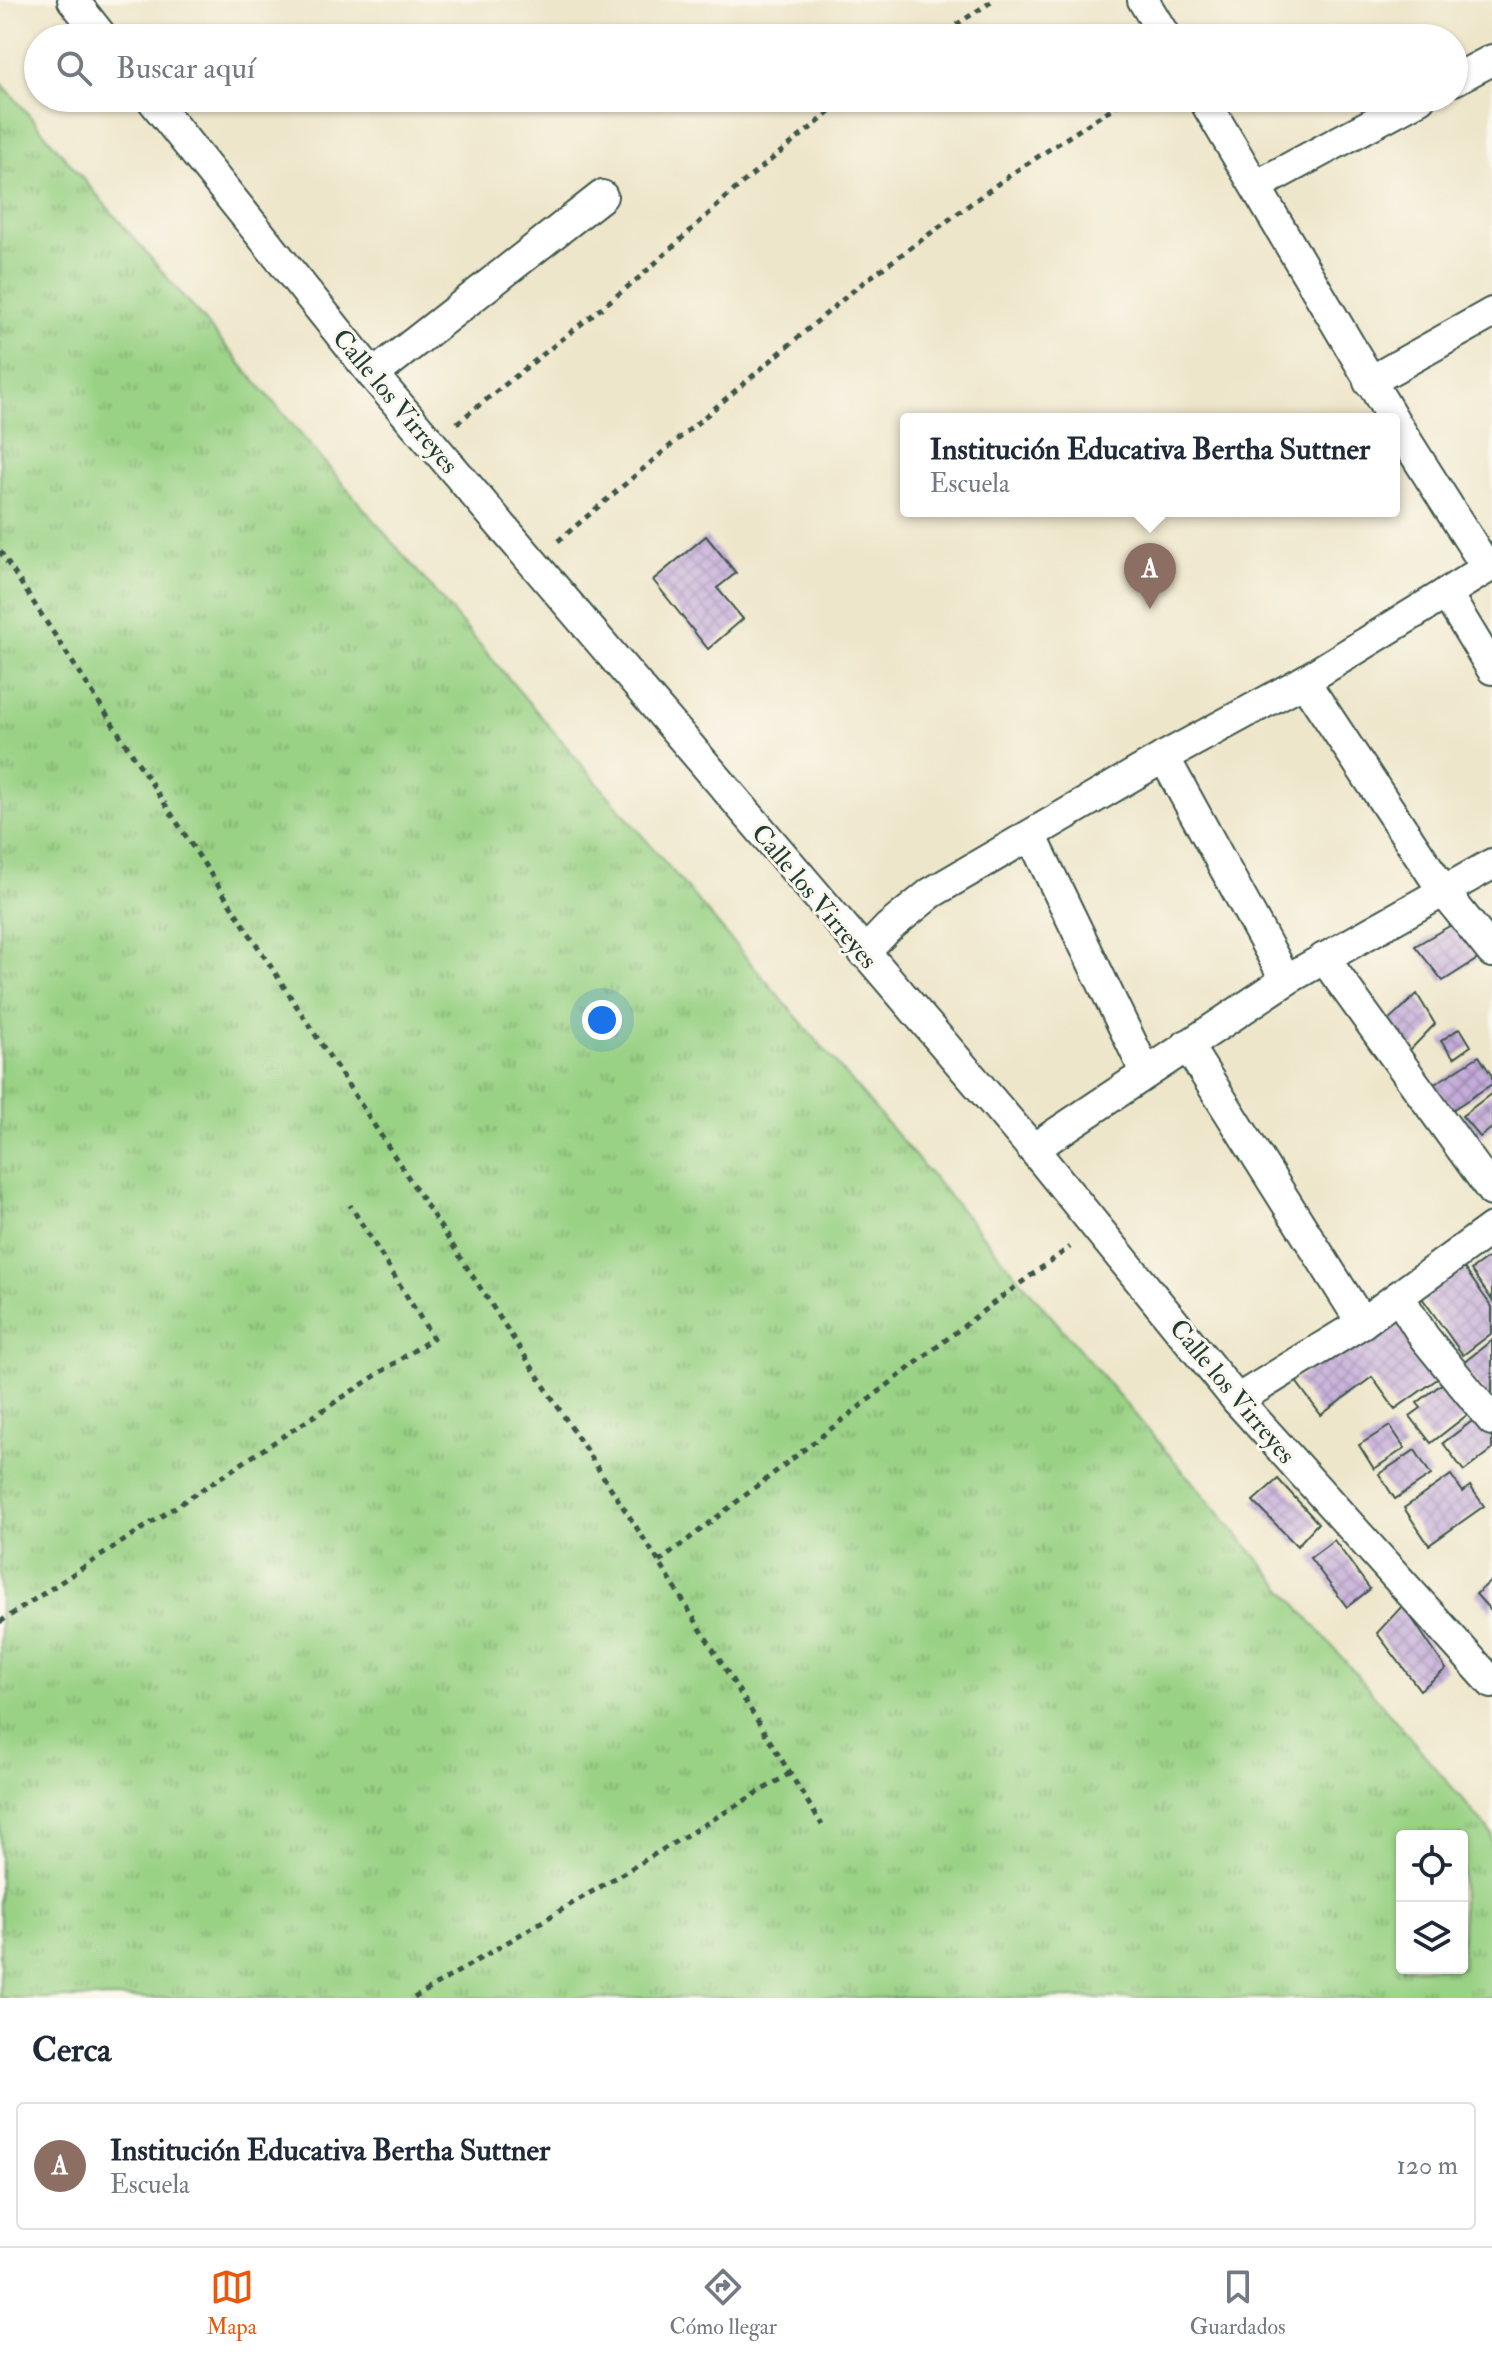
<!DOCTYPE html>
<html lang="es">
<head>
<meta charset="utf-8">
<style>
	:root { --surface:#fff; --page:#f2f2f3; --text:#1f2937; --muted:#747a83; --line:#e0e1e3; --accent:#ea580c }
	body { margin:0; font-family:"IM FELL Double Pica",serif; background:var(--page); color:var(--text) }
	.controls { position:absolute; right:24px; bottom:24px; display:grid; overflow:hidden; border-radius:8px; box-shadow:0 2px 6px #0004 }
	.controls button { width:72px; height:72px; display:grid; place-items:center; padding:0; border:0; border-bottom:2px solid var(--line); background:var(--surface); color:var(--text); font:40px sans-serif }
	.you { position:absolute; left:602px; top:1020px; width:28px; height:28px; margin:-20px; border:6px solid #fff; border-radius:50%; background:#1a73e8; box-shadow:0 0 0 12px #1a73e833 }
	.badge { display:grid; place-items:center; width:52px; height:52px; border-radius:50%; background:var(--accent); color:#fff; font-size:26px; font-weight:700 }
	.pin { position:absolute; translate:-50% -66px; filter:drop-shadow(0 2px 4px #0008) }
	.pin::after { content:''; position:absolute; top:42px; width:28px; height:24px; background:inherit; clip-path:polygon(0 0,100% 0,50% 100%) }
	.popup { position:absolute; left:900px; top:413px; width:500px; height:104px; box-sizing:border-box; display:grid; place-content:center; border-radius:8px; background:var(--surface); filter:drop-shadow(0 2px 6px #0005); font-size:26px; white-space:nowrap; color:var(--muted) }
	.popup b { font-size:30px; color:var(--text) }
	.popup::after { content:''; position:absolute; left:50%; top:100%; margin-left:-16px; border:16px solid transparent; border-top-color:var(--surface) }
	.list { margin:0; padding:0; list-style:none }
	h2 { display:flex; justify-content:space-between; align-items:center; height:104px; margin:0; padding:0 32px; font-size:34px }
	h2 small { font-size:26px; font-weight:400; color:var(--muted) }
	.list li { display:grid; grid-template-columns:52px 1fr auto; gap:24px; align-items:center; box-sizing:border-box; height:128px; margin:0 16px 16px; padding:0 16px; border:2px solid var(--line); border-radius:8px }
	.list b { display:block; font-size:30px; white-space:nowrap }
	.list p { margin:0; font-size:26px; white-space:nowrap; color:var(--muted) }
	.list em { font-size:26px; font-style:normal; color:var(--muted) }
	.icon { flex:none; width:44px; height:44px; fill:none; stroke:currentColor; stroke-width:2; stroke-linecap:round; stroke-linejoin:round }
	.map { position:relative; flex:none; width:1492px; height:1998px; overflow:hidden }
	.search { position:absolute; background:var(--surface); box-shadow:0 2px 6px #0004; left:24px; right:24px; top:24px; height:88px; display:flex; align-items:center; gap:20px; box-sizing:border-box; padding:0 28px; border-radius:44px; color:var(--muted); font-size:30px }
	.sheet { height:248px; background:var(--surface) }
	nav { display:flex; justify-content:space-around; align-items:center; box-sizing:border-box; height:112px; border-top:2px solid var(--line); background:var(--surface); font-size:22px; color:var(--muted) }
	nav a { display:grid; justify-items:center; gap:4px }
	nav .on { color:var(--accent) }
	.map>svg:first-child { display:block }
	.grass { fill:url(#grass-tufts); stroke:#5c885c; stroke-width:2; fill-rule:evenodd }
	.building { fill:url(#building-cross-hatch) }
	.lines { fill:none; stroke-linecap:round; stroke-linejoin:round }
	.street-casing { stroke:#3e564a; stroke-width:34 }
	.path { stroke:#3e564a; stroke-width:5; stroke-dasharray:6 6; stroke-linecap:butt }
	.street { stroke:#fff; stroke-width:30 }
	.labels { text-anchor:middle; stroke-width:6; stroke-linejoin:round; paint-order:stroke }
	.street-label { font-size:26px; fill:#1f3d34; stroke:#fbf7ec }
</style>
</head>
<body>
<div class="map">
<svg width="1492" height="1998" viewBox="0 0 1492 1998">
	<defs>
		<pattern id="grass-tufts" width="24" height="20" patternUnits="userSpaceOnUse" patternTransform="scale(2)"><rect width="24" height="20" fill="#9ad285"/><path d="M3 7l-1-3M5 7V3M7 7l1-3M15 17l-1-3M17 17v-4M19 17l1-3" fill="none" stroke="#7dac6e"/></pattern>
		<pattern id="building-cross-hatch" width="8" height="8" patternUnits="userSpaceOnUse" patternTransform="scale(2)"><rect width="8" height="8" fill="#c5acda"/><path d="M0 0l8 8M0 8l8-8" fill="none" stroke="#9f8db2"/></pattern>
	</defs>
	<rect width="100%" height="100%" fill="#fbf7ec"/>
	<filter id="ink" filterUnits="userSpaceOnUse"><feTurbulence type="fractalNoise" baseFrequency=".0125" numOctaves="2"/><feDisplacementMap in="SourceGraphic" scale="16" xChannelSelector="R" yChannelSelector="G"/><feConvolveMatrix kernelMatrix="1 2 1 2 8 2 1 2 1" color-interpolation-filters="sRGB"/></filter>
	<filter id="wash" filterUnits="userSpaceOnUse"><feTurbulence type="fractalNoise" baseFrequency=".006" numOctaves="4" result="noise"/><feDisplacementMap in="SourceGraphic" scale="32" xChannelSelector="R" yChannelSelector="G"/><feGaussianBlur stdDeviation="1.8" result="paint"/><feColorMatrix in="noise" values="0 0 0 0 0 0 0 0 0 0 0 0 0 0 0 0 0 1.4 0 .05"/><feComposite in="paint" operator="in"/></filter>
	<g filter="url(#wash)">
		<rect width="100%" height="100%" fill="#eee6ca"/>
		<path class="grass" d="M0 81 1492 1834V1998H0ZM1402 1836H1462V1968H1402Z"/>
		<g id="blocks">
			<g class="building">
				<path d="M706 536 736 573 717 588 743 619 708 649 653 580Z"/>
				<path d="M1453 924 1479 958 1443 981 1415 946Z"/>
				<path d="M1417 994 1435 1024 1410 1050 1387 1022Z"/>
				<path d="M1460 1028 1471 1046 1454 1058 1441 1041Z"/>
				<path d="M1479 1056 1492 1076V1084L1449 1112 1433 1085Z"/>
				<path d="M1492 1093V1128L1480 1137 1462 1116Z"/>
				<path d="M1492 1255V1300L1471 1270Z"/>
				<path d="M1459 1261 1492 1307V1333L1463 1355 1417 1291Z"/>
				<path d="M1394 1307 1443 1375 1395 1409 1372 1377 1321 1415 1295 1380Z"/>
				<path d="M1492 1340V1403L1462 1364Z"/>
				<path d="M1452 1376 1476 1408 1431 1443 1410 1416 1421 1408 1417 1403Z"/>
				<path d="M1479 1416 1492 1433V1450L1464 1471 1443 1443Z"/>
				<path d="M1390 1426 1405 1448 1374 1469 1359 1445Z"/>
				<path d="M1415 1450 1431 1475 1395 1499 1379 1474Z"/>
				<path d="M1451 1475 1463 1492 1470 1486 1484 1506 1429 1545 1404 1508Z"/>
				<path d="M1278 1479 1318 1523 1297 1546 1253 1501Z"/>
				<path d="M1334 1540 1370 1589 1347 1607 1310 1558Z"/>
				<path d="M1492 1580V1612L1476 1594Z"/>
				<path d="M1403 1605 1446 1669 1420 1690 1377 1633Z"/>
			</g>
		</g>
	</g>
	<g filter="url(#ink)">
		<use href="#blocks" fill-opacity="0" stroke="#3e564a" stroke-width="2"/>
		<g class="lines">
			<defs>
				<g id="street">
					<path d="M73 0 103 38"/>
					<path d="M1143 0 1166 38"/>
					<path d="M1454 80 1492 60"/>
					<path d="M151 98 373 375 1033 1149 1237 1400 1492 1683"/>
					<path d="M1203 98 1393 419"/>
					<path d="M1256 186 1420 98"/>
					<path d="M373 375 602 196"/>
					<path d="M1369 382 1492 313"/>
					<path d="M1394 421 1487 568"/>
					<path d="M1446 593 1492 669"/>
					<path d="M1304 681 1444 892 1492 952"/>
					<path d="M1164 757 1286 980"/>
					<path d="M1031 835 1146 1073"/>
					<path d="M864 953 888 928 931 893 1164 757 1304 681 1492 565"/>
					<path d="M1324 958 1492 1191"/>
					<path d="M1187 1045 1362 1323"/>
					<path d="M1033 1149 1286 980 1492 864"/>
					<path d="M1399 1297 1424 1337 1492 1420"/>
					<path d="M1237 1400 1362 1323 1492 1228"/>
				</g>
			</defs>
			<use href="#street" class="street-casing"/>
			<g class="path">
				<path d="M936 38 994 0"/>
				<path d="M457 423 640 277 741 184 848 98"/>
				<path d="M558 541 860 285 1010 175 1128 98"/>
				<path d="M0 551 659 1562 822 1825"/>
				<path d="M659 1562 996 1301 1070 1247"/>
				<path d="M0 1622 433 1338 350 1205"/>
				<path d="M414 1998 789 1774"/>
			</g>
			<use href="#street" class="street"/>
		</g>
	</g>
	<g class="labels">
		<g class="street-label">
			<text transform="translate(396 401) rotate(50)" y="9">Calle los Virreyes</text>
			<text transform="translate(815 896) rotate(50)" y="9">Calle los Virreyes</text>
			<text transform="translate(1233 1391) rotate(50)" y="9">Calle los Virreyes</text>
		</g>
	</g>
</svg>
<div class="controls">
<button><svg class="icon" aria-label="locate" viewBox="0 0 24 24"><circle cx="12" cy="12" r="6"/><path d="M12 2v4M12 18v4M2 12h4M18 12h4"/></svg></button>
<button><svg class="icon" aria-label="layers" viewBox="0 0 24 24"><path d="M12 4l9 5-9 5-9-5zM3 14l9 5 9-5"/></svg></button>
</div>
<div class="you"></div>
<div class="pin badge" style="left:1150px;top:609px;background:#8d6e63">A</div>
<div class="popup"><b>Institución Educativa Bertha Suttner</b>Escuela</div>
<div class="search"><svg class="icon" aria-label="search" viewBox="0 0 24 24"><circle cx="10" cy="10" r="6"/><path d="M15 15l6 6"/></svg>Buscar aquí</div>
</div>
<section class="sheet">
<h2>Cerca<small></small></h2>
<ul class="list">
<li><span class="badge" style="background:#8d6e63">A</span><div><b>Institución Educativa Bertha Suttner</b><p>Escuela</p></div><em>120 m</em></li>
</ul>
</section>
<nav>
<a class="on"><svg class="icon" aria-label="map" viewBox="0 0 24 24"><path d="M3 6l6-2 6 2 6-2v14l-6 2-6-2-6 2zM9 4v14M15 6v14"/></svg>Mapa</a>
<a><svg class="icon" aria-label="directions" viewBox="0 0 24 24"><path d="M12 3l9 9-9 9-9-9zM9 14v-3h6M13 9l2 2-2 2"/></svg>Cómo llegar</a>
<a><svg class="icon" aria-label="saved" viewBox="0 0 24 24"><path d="M7 4h10v16l-5-4-5 4z"/></svg>Guardados</a>
</nav>
</body>
</html>
